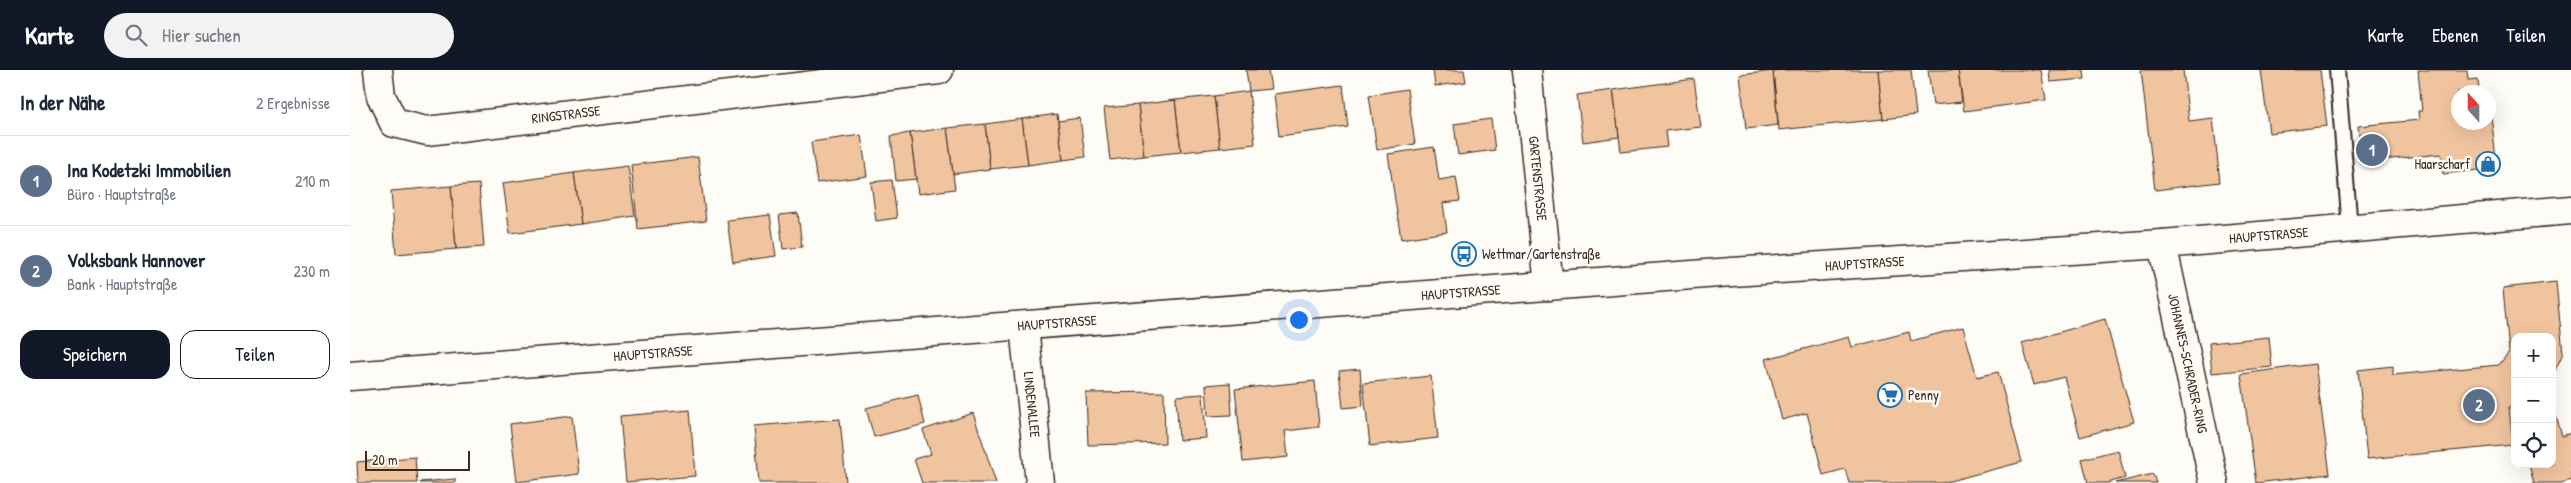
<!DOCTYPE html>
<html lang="de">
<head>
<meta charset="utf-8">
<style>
	:root { --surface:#fff; --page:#f2f2f3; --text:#1f2937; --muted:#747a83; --line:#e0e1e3; --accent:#111827 }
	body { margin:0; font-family:"Patrick Hand",sans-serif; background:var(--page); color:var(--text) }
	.controls { position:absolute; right:15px; bottom:15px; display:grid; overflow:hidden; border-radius:10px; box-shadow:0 5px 20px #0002 }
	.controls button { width:45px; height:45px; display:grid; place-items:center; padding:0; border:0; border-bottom:1px solid var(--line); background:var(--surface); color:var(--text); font:25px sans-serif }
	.compass { position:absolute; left:2101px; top:15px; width:45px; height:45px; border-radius:50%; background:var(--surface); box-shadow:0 5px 20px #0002; rotate:339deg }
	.scale { position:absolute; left:15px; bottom:12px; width:105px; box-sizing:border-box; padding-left:5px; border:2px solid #3b2a1e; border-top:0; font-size:14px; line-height:18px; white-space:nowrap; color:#3b2a1e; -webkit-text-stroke:4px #fdfcf7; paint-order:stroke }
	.you { position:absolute; left:948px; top:249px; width:18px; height:18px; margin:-12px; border:4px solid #fff; border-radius:50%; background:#1a73e8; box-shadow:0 0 0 8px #1a73e833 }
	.badge { display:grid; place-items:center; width:32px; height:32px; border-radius:50%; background:var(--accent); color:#fff; font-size:16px; font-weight:700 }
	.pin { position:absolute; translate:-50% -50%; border:2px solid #fff; box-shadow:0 1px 5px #0006 }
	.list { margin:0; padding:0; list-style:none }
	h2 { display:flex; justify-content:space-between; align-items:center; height:65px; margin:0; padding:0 20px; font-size:21px }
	h2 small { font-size:16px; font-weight:400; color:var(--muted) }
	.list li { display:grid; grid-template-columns:32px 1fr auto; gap:15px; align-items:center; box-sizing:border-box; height:90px; padding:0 20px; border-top:1px solid var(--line) }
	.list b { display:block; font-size:19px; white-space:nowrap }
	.list p { margin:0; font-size:16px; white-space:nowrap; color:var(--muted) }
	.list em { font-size:16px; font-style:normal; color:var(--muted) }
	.actions { display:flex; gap:10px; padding:15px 20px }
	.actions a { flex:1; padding:11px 0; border:1px solid var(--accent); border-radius:15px; text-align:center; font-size:18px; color:var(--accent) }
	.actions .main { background:var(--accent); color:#fff }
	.icon { flex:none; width:28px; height:28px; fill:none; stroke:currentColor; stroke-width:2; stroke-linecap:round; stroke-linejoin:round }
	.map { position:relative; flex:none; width:2221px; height:413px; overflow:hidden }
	header { display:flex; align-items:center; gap:30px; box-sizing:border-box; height:70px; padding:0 25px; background:var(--accent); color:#fff }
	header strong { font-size:24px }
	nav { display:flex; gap:28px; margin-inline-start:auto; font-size:18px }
	.search { width:350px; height:45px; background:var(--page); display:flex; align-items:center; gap:12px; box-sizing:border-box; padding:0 18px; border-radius:28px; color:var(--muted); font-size:19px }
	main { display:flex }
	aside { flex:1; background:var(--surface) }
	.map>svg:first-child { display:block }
	.building { fill:#f0c49f; stroke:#3b2a1e }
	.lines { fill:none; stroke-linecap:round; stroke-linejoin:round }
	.service-casing { stroke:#3b2a1e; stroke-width:18 }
	.minor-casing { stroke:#3b2a1e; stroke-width:31 }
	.tertiary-casing { stroke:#3b2a1e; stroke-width:31 }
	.service { stroke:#fdfcf7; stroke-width:14 }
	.minor { stroke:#fdfcf7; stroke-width:28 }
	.tertiary { stroke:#fdfcf7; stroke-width:28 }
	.labels { text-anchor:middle; stroke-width:5; stroke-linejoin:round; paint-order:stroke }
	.street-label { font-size:14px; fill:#3b2a1e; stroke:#fdfcf7 }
	.poi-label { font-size:14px; fill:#3b2a1e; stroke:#fdfcf7; text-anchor:start }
</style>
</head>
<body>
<header>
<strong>Karte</strong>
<div class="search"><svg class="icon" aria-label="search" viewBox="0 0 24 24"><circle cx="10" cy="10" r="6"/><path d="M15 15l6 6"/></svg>Hier suchen</div>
<nav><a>Karte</a><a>Ebenen</a><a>Teilen</a></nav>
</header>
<main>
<aside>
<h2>In der Nähe<small>2 Ergebnisse</small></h2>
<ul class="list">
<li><span class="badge" style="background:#5c6f8a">1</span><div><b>Ina Kodetzki Immobilien</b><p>Büro · Hauptstraße</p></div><em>210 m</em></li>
<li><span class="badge" style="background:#5c6f8a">2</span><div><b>Volksbank Hannover</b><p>Bank · Hauptstraße</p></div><em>230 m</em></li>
</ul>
<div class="actions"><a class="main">Speichern</a><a>Teilen</a></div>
</aside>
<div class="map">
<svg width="2221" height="413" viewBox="0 0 2221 413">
	<rect width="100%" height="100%" fill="#fdfcf7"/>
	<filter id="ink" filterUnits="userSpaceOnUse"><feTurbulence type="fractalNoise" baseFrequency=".02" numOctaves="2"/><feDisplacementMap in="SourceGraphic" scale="10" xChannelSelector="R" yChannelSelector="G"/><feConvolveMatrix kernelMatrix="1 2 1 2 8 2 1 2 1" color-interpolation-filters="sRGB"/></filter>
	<g filter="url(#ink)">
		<g class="building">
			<path d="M896 0H918L921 19 899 21Z"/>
			<path d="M1083 0H1114L1116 12 1085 16Z"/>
			<path d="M1431 0H1528L1533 49 1429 60 1423 1Z"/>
			<path d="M1528 0H1561L1566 45 1533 49Z"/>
			<path d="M1578 0H1608L1612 32 1583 35Z"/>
			<path d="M1608 0H1691L1696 30 1614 41Z"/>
			<path d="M1699 0H1734L1735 9 1700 12Z"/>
			<path d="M1791 0H1833L1839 51 1863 48 1870 112 1805 120Z"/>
			<path d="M1911 0H1970L1977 56 1919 63Z"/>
			<path d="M2068 0H2117L2118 10 2128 9 2129 22H2108V52H2138V46L2141 45 2147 98 2093 104 2091 84 2012 92 2008 56 2069 50 2068 41H2072Z"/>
			<path d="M1423 1 1428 55 1396 59 1390 5Z"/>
			<path d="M1344 9 1351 57 1315 61 1317 77 1271 82 1263 20Z"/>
			<path d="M993 15 998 57 929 66 924 24Z"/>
			<path d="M1057 19 1065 74 1027 80 1019 25Z"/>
			<path d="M1263 20 1269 67 1233 72 1227 25Z"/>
			<path d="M899 21 905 74 870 78 864 26Z"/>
			<path d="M864 26 870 78 831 82 825 30Z"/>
			<path d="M825 30 831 82 794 86 788 35Z"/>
			<path d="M788 35 794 86 760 90 754 38Z"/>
			<path d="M707 44 713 90 678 95 672 49Z"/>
			<path d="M730 48 735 87 713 90 708 51Z"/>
			<path d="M672 49 678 95 640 99 635 54Z"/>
			<path d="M1141 49 1145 80 1108 85 1104 54Z"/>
			<path d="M635 54 640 99 603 104 597 58Z"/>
			<path d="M597 58 605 119 568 124 560 63Z"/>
			<path d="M560 63 566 109 546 111 541 66Z"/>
			<path d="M511 65 517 106 467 113 461 72Z"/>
			<path d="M1084 77 1089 110 1106 107 1110 131 1093 133 1097 162 1051 169 1038 84Z"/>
			<path d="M348 87 356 151 288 159 281 95Z"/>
			<path d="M278 96 285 146 231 154 224 103Z"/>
			<path d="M224 103 231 154 160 163 153 113Z"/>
			<path d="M542 110 547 148 526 151 521 112Z"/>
			<path d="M129 114 134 177 106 179 101 116Z"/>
			<path d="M101 116 106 179 46 184 41 121Z"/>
			<path d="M448 143 452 177 433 179 429 145Z"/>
			<path d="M420 145 426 186 383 192 377 150Z"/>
			<path d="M2206 212 2213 283 2202 307V267H2165V336L2159 337 2163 375 2017 389 2008 300 2043 296V305L2149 295 2159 282 2153 218Z"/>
			<path d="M1755 249 1784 352 1730 367 1714 307 1684 315 1672 273Z"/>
			<path d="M1613 257 1627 307 1648 302 1672 392 1592 413H1499L1495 399 1473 405 1457 343 1432 350 1416 289 1499 267 1502 277 1559 262 1561 271Z"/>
			<path d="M1919 267 1922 297 1862 303 1859 273Z"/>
			<path d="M1965 294 1980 404 1906 413 1891 304Z"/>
			<path d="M1010 299 1013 336 993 338 989 301Z"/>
			<path d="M1081 306 1088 368 1020 376 1013 313Z"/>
			<path d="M965 311 969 357 935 361 938 387 893 392 885 319Z"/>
			<path d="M880 313 882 345 858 346 856 315Z"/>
			<path d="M814 322 815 373 738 375 736 323Z"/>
			<path d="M853 324 856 368 829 370 826 326Z"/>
			<path d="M568 325 575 354 524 367 516 338Z"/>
			<path d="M340 340 345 406 276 412 270 346Z"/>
			<path d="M623 343 646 413H572L564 389 581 384 573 360Z"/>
			<path d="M222 346 229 404 167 412 160 354Z"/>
			<path d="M2206 346 2212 366 2221 363V410L2211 413H2184L2179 394H2202V347Z"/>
			<path d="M490 349 496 413H409L404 356Z"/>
			<path d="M1768 380 1775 408 1757 413H1738L1732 389Z"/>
			<path d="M65 387 67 413H8L7 392Z"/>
			<path d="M1803 404 1806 413H1765Z"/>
			<path d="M105 409V413H70V412Z"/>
		</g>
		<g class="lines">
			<defs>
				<path id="service" d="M1987 0 2000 158"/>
				<g id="minor">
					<path id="s1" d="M28 0 31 26 44 53 77 61 589 0"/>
					<path id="s2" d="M1177 0 1199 216"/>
					<path id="s3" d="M1812 174 1864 413"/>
					<path id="s4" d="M674 256 690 413"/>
				</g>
				<g id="tertiary">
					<path id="s5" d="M0 306 1382 202 1812 174 2221 140"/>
				</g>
			</defs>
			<use href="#service" class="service-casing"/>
			<use href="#minor" class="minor-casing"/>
			<use href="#tertiary" class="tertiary-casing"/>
			<use href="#service" class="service"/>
			<use href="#minor" class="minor"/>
			<use href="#tertiary" class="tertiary"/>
		</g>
	</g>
	<defs>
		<symbol id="shop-ring" viewBox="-11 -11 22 22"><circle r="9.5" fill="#fdfcf7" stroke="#1f6fb2" stroke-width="1.5"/><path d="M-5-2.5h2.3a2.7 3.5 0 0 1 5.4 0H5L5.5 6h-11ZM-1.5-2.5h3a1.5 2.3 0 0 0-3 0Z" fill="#1f6fb2"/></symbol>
		<symbol id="bus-ring" viewBox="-11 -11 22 22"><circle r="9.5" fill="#fdfcf7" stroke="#1f6fb2" stroke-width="1.5"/><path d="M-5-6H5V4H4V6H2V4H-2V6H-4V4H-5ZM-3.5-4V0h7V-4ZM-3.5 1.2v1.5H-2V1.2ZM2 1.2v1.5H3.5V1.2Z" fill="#1f6fb2"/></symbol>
		<symbol id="supermarket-ring" viewBox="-11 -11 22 22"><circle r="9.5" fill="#fdfcf7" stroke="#1f6fb2" stroke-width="1.5"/><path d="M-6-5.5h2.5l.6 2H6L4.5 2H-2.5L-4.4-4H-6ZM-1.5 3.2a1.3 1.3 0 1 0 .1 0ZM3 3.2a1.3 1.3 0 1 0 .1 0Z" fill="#1f6fb2"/></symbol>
	</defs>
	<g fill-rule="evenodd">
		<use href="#shop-ring" x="2124" y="80" width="28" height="28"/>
		<use href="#bus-ring" x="1100" y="170" width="28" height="28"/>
		<use href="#supermarket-ring" x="1526" y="311" width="28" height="28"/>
	</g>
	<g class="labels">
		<g class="street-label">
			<text dy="5" stroke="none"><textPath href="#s1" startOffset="230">RINGSTRASSE</textPath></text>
			<text dy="5" stroke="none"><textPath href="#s2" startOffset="109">GARTENSTRASSE</textPath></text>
			<text dy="5" stroke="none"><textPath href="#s5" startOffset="1924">HAUPTSTRASSE</textPath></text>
			<text dy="5" stroke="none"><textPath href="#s5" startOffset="1519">HAUPTSTRASSE</textPath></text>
			<text dy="5" stroke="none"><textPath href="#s5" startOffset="1114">HAUPTSTRASSE</textPath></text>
			<text dy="5" stroke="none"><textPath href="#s5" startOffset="709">HAUPTSTRASSE</textPath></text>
			<text dy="5" stroke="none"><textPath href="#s5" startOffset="304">HAUPTSTRASSE</textPath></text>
			<text dy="5" stroke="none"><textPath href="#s3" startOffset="122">JOHANNES-SCHRADER-RING</textPath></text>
			<text dy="5" stroke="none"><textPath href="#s4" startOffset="79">LINDENALLEE</textPath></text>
		</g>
		<g class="poi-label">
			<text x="2120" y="99" text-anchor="end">Haarscharf</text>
			<text x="1132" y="189">Wettmar/Gartenstraße</text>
			<text x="1558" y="330">Penny</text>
		</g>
	</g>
</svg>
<div class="controls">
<button>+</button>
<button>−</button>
<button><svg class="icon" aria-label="locate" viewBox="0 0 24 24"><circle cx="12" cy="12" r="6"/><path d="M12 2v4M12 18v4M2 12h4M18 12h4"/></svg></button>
</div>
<svg class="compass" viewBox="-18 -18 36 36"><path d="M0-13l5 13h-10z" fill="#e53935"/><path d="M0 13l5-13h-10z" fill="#747a83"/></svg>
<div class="scale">20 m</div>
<div class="you"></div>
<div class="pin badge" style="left:2022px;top:80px;background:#5c6f8a">1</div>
<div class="pin badge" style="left:2129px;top:335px;background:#5c6f8a">2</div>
</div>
</main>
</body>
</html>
